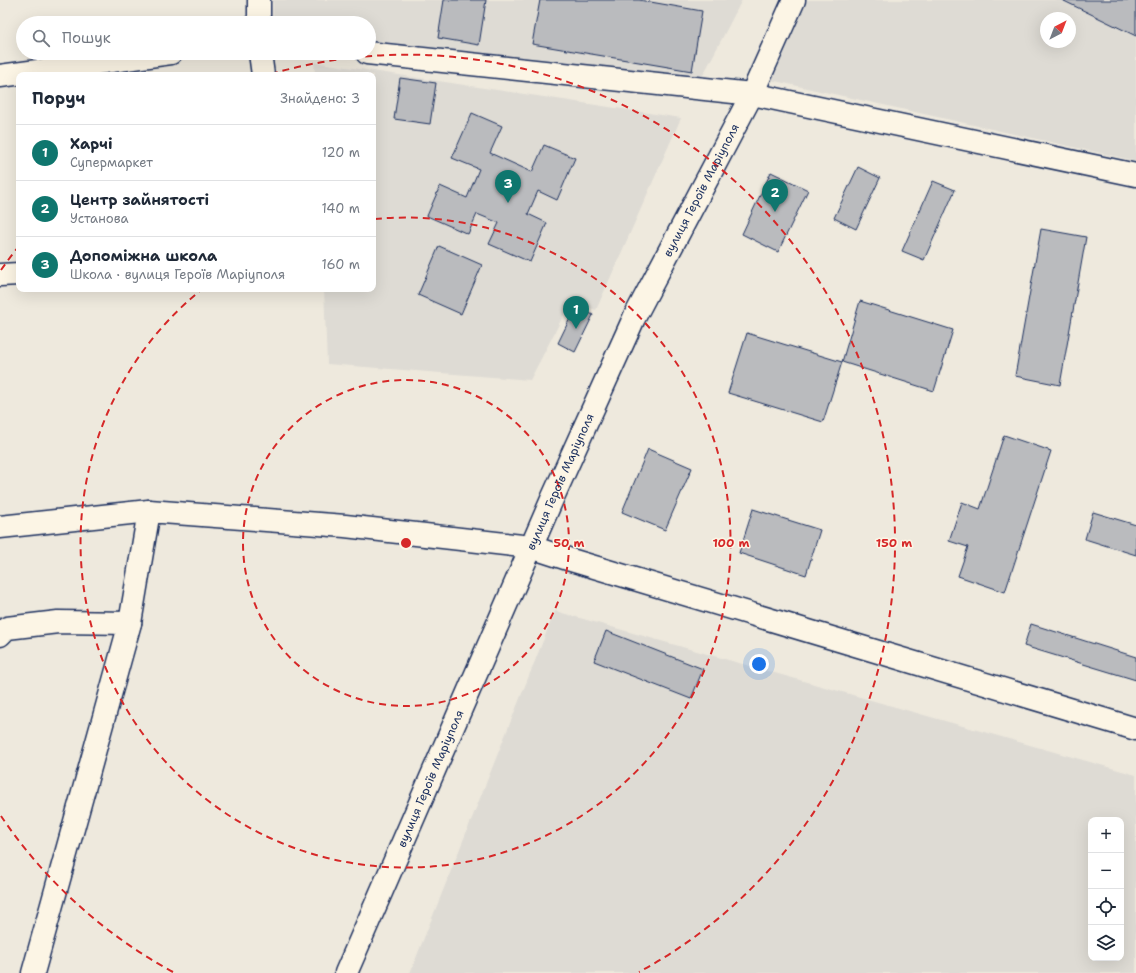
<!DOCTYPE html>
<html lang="uk">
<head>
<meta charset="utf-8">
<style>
	:root { --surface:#fff; --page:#f6f6f7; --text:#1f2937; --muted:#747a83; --line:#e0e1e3; --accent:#0f766e }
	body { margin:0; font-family:"Shantell Sans",sans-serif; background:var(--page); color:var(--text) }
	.controls { position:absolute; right:12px; bottom:12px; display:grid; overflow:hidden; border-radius:8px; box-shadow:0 4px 16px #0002 }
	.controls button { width:36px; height:36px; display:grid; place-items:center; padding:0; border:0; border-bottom:1px solid var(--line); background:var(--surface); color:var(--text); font:20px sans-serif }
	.compass { position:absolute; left:1040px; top:12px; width:36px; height:36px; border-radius:50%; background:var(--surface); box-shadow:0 4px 16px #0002; rotate:42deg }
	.you { position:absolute; left:759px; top:664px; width:14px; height:14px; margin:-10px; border:3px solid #fff; border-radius:50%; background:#1a73e8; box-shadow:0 0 0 6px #1a73e833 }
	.badge { display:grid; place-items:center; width:26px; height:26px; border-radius:50%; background:var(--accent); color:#fff; font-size:13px; font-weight:700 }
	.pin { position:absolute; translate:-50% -33px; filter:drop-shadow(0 1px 2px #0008) }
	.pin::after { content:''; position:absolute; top:21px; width:14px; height:12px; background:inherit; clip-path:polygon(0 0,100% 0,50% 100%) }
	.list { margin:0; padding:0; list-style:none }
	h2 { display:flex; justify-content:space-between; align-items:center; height:52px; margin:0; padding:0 16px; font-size:17px }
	h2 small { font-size:13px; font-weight:400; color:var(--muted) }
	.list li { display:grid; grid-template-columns:26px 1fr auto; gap:12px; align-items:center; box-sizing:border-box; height:56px; padding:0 16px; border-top:1px solid var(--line) }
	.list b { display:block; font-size:15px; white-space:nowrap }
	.list p { margin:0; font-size:13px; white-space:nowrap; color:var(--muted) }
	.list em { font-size:13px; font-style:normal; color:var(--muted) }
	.icon { flex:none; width:22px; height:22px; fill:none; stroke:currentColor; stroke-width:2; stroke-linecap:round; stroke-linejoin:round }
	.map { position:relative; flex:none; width:1136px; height:973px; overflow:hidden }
	.search { position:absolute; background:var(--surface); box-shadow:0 4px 16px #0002; left:16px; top:16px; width:360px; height:44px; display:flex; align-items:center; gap:10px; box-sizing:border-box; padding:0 14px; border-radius:22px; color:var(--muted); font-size:15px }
	.panel { position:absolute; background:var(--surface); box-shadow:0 4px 16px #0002; left:16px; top:72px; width:360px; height:220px; border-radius:8px }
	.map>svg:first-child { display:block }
	.built { fill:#dedbd4; fill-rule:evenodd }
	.building { fill:#babbbe; stroke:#1b2f5e }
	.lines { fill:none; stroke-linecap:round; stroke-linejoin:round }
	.street-casing { stroke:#1b2f5e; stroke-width:25 }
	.secondary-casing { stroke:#1b2f5e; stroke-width:25 }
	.street { stroke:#fcf5e5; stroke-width:22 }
	.secondary { stroke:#fcf5e5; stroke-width:22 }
	.ring { fill:none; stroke:#d62828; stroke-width:2; stroke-dasharray:7 5 }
	.labels { text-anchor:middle; stroke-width:3; stroke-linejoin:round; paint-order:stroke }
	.street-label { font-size:12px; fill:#1b2f5e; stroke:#fcf5e5 }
	.centre { fill:#d62828; stroke:#fcf5e5; stroke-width:2 }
	.ring-label { font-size:12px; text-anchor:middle; font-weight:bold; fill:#d62828; stroke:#fcf5e5; stroke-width:3; stroke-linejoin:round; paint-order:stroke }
</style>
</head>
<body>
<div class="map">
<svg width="1136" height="973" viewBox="0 0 1136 973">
	<rect width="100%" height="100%" fill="#eee9dd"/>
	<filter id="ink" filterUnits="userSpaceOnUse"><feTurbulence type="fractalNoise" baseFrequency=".025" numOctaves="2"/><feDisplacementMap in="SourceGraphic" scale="8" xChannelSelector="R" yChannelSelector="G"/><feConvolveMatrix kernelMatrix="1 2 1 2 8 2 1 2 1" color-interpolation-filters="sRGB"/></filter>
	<g filter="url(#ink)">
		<g class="built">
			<path d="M273 0H742L700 81 369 40V23H273Z"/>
			<path d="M808 0H1136V161L766 79ZM1046 18H1070V42H1046Z"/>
			<path d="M314 62 681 118 596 310 571 301 530 380 327 364 324 289H373V75H315Z"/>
			<path d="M555 611 1136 775V973H410ZM1091 820H1121V958H1091Z"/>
		</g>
		<g class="building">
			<path d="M444 0H486L479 45 438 38Z"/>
			<path d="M540 0H639L702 11 692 71 532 44Z"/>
			<path d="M1062 0H1136V36Z"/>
			<path d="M400 78 436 83 430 124 394 119Z"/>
			<path d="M472 113 502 126 490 153 532 172 544 145 575 158 557 200 538 191 528 214 547 223 530 262 489 244 499 223 477 214 468 234 427 216 440 186 467 198 479 169 452 158Z"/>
			<path d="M858 167 880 178 856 229 834 218Z"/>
			<path d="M771 172 808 190 778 252 742 234Z"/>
			<path d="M933 181 955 190 924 260 902 251Z"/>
			<path d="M1041 229 1086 237 1060 385 1015 376Z"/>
			<path d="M439 246 482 265 461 314 418 295Z"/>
			<path d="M860 301 953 330 934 391 842 362Z"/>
			<path d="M576 306 593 315 575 352 558 343Z"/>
			<path d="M747 333 842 362 823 422 728 393Z"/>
			<path d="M1004 435 1051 451 1005 592 958 576 968 547 949 541 962 502 980 509Z"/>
			<path d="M648 449 692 468 665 530 622 512Z"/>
			<path d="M753 509 820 530 806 575 739 553Z"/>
			<path d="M1093 512 1136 525V555L1085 539Z"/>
			<path d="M1031 624 1136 657V680L1024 646Z"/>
			<path d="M606 631 703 669 691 699 594 661Z"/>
		</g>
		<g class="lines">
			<defs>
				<g id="street">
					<path d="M259 23V0"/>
					<path d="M260 53 263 75"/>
					<path d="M367 53 752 94 1136 175"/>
					<path d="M0 76 171 53"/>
					<path d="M0 275 19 274"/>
					<path d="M0 527 149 511"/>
					<path d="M0 635 7 628 58 622 130 623 149 511 345 526 531 547 571 560 1136 729"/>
					<path d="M33 973 130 623"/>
				</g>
				<g id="secondary">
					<path id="s1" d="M346 973 553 497 634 318 752 94 794 0"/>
				</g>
			</defs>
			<use href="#street" class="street-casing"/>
			<use href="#secondary" class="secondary-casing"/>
			<use href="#street" class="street"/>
			<use href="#secondary" class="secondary"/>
		</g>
	</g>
	<g class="ring">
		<circle cx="406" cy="543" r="163"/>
		<path d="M375 219A325 325 0 1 1 201 290"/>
		<path d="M173 972A488 488 0 0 1 1 816M1 270A488 488 0 0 1 19 246M271 74A488 488 0 0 1 639 972"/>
	</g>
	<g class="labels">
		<g class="street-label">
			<text dy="4" stroke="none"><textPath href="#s1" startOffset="860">вулиця Героїв Маріуполя</textPath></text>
			<text dy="4" stroke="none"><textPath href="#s1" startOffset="536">вулиця Героїв Маріуполя</textPath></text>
			<text dy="4" stroke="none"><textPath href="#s1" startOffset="212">вулиця Героїв Маріуполя</textPath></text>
		</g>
	</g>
	<circle cx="406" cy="543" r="6" class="centre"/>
	<g class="ring-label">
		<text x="569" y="547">50 m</text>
		<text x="731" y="547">100 m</text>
		<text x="894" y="547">150 m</text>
	</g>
</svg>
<div class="controls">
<button>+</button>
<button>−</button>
<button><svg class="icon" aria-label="locate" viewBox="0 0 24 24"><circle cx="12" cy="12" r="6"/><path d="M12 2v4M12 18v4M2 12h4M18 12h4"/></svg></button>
<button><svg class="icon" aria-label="layers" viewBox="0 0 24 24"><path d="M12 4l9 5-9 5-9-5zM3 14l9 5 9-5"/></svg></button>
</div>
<svg class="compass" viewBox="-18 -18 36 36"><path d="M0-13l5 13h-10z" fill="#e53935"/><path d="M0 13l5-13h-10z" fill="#747a83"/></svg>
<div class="you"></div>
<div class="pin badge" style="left:576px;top:329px">1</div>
<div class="pin badge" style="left:775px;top:212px">2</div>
<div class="pin badge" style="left:508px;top:203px">3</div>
<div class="search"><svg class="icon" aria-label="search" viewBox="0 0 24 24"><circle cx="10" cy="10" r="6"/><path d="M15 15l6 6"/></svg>Пошук</div>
<section class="panel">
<h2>Поруч<small>Знайдено: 3</small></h2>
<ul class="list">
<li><span class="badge">1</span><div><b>Харчі</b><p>Супермаркет</p></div><em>120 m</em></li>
<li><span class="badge">2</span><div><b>Центр зайнятості</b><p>Установа</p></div><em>140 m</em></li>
<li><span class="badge">3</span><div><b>Допомiжна школа</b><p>Школа · вулиця Героїв Маріуполя</p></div><em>160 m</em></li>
</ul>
</section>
</div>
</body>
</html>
